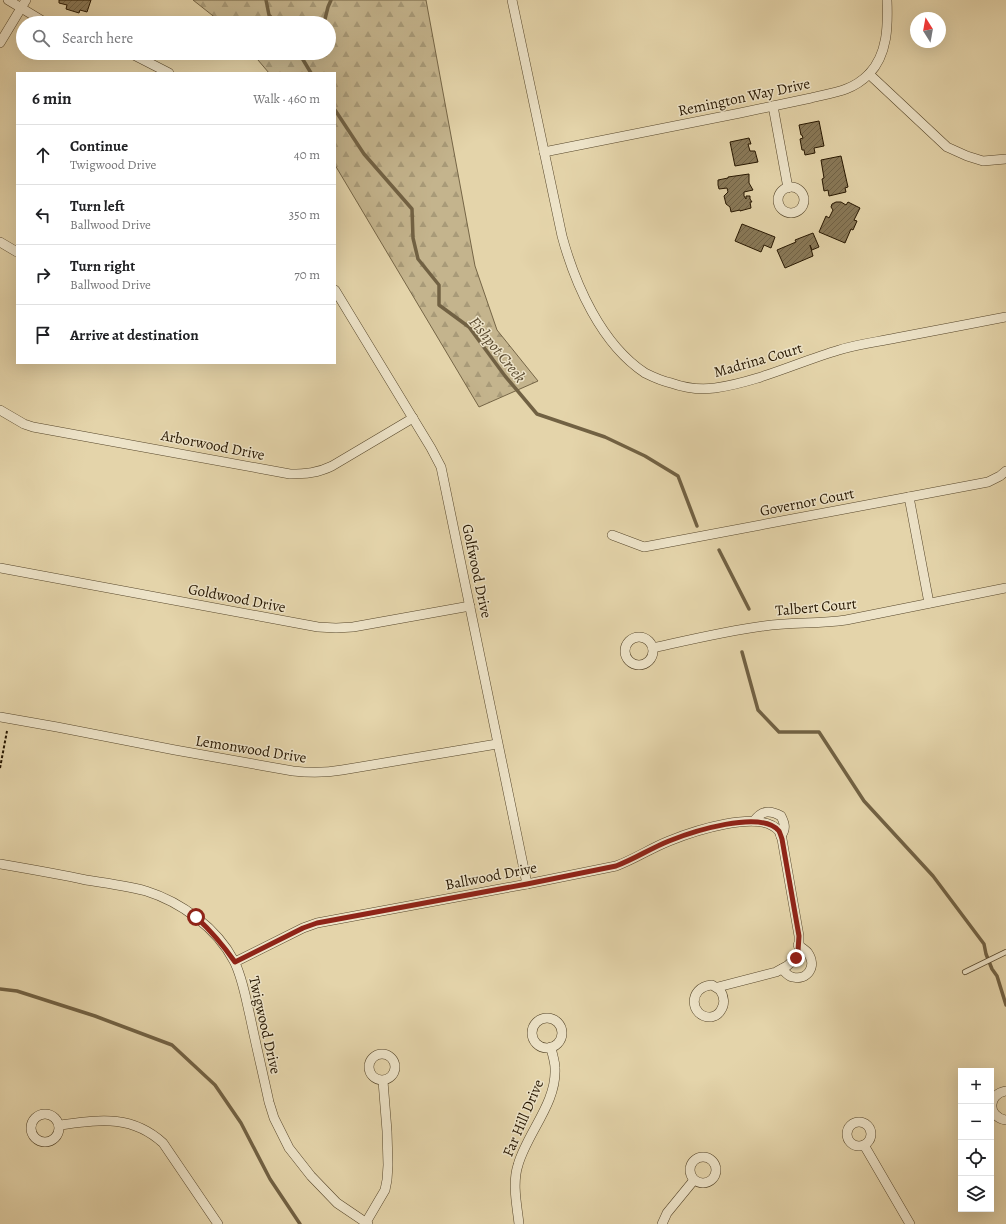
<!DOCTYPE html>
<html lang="en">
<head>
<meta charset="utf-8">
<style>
	:root { --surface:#fff; --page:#f6f6f6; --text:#202124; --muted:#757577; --line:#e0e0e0 }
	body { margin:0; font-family:Alegreya,serif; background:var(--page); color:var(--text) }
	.controls { position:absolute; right:12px; bottom:12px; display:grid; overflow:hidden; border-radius:0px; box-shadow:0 4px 16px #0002 }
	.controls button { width:36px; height:36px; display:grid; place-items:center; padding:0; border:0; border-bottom:1px solid var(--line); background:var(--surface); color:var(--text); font:20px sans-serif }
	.compass { position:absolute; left:910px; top:12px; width:36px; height:36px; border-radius:50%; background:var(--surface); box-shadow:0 4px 16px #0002; rotate:349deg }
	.stop { position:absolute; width:12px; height:12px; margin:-9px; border:3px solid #8f2418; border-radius:50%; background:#fff }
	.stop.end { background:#8f2418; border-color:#fff; box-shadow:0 1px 4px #0008 }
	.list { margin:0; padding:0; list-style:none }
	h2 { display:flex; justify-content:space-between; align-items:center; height:52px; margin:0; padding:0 16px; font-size:17px }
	h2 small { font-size:13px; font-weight:400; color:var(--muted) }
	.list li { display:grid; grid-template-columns:26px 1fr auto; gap:12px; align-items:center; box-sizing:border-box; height:60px; padding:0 16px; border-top:1px solid var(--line) }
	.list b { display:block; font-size:15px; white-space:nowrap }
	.list p { margin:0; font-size:13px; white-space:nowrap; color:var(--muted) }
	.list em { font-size:13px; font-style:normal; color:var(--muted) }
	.icon { flex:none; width:22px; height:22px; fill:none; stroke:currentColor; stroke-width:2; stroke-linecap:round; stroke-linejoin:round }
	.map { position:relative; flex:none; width:1006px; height:1224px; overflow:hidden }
	.search { position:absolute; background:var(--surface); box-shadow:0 4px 16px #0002; left:16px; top:16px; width:320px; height:44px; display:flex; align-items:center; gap:10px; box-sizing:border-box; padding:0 14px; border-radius:22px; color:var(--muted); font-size:15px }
	.panel { position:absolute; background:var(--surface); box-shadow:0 4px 16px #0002; left:16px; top:72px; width:320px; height:292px; border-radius:0px }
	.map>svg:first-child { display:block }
	.forest { fill:url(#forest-firs); stroke:#756546 }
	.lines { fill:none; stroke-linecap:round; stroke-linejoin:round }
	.stream { stroke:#716143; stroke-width:3.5 }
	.building { fill:url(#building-hatch); stroke:#261600 }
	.lane-casing { stroke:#56462a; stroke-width:6 }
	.street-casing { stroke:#56462a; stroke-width:10 }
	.path { stroke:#261600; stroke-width:2; stroke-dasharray:3 2; stroke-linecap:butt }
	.lane { stroke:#ede3c8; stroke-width:4.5 }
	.street { stroke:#ede3c8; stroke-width:9 }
	.route { stroke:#8f2418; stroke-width:5 }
	.labels { text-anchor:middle; stroke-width:3; stroke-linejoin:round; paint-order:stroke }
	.street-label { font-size:15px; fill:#261600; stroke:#ede3c8 }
	.water-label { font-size:16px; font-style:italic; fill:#58482d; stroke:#ede3c8 }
</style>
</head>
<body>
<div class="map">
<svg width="1006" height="1224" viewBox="0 0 1006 1224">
	<defs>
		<pattern id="forest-firs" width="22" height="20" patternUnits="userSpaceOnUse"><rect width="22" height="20" fill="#c4b48d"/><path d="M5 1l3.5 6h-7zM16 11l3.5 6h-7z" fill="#a89a78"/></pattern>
		<pattern id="building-hatch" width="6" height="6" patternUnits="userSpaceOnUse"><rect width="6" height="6" fill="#897958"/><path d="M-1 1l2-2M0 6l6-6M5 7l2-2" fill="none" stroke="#706246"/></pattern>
	</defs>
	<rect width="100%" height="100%" fill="#e4d4aa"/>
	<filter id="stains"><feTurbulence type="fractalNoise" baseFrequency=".005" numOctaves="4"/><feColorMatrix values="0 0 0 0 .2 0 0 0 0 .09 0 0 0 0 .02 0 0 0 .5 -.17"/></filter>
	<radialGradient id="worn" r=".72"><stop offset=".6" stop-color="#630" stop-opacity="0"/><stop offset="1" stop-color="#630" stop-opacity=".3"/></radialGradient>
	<path class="forest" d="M193 0H426L475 266 497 330 538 381 479 407 335 165V73H269L252 53H329V23H222Z"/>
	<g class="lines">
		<g class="stream">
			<path d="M266 0 269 15 276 23"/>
			<path d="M324 23 328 7 331 0"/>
			<path d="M299 53 311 73"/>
			<path d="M335 110 364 154 412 209 413 238 418 259 439 285V305L469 327 505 376 537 414 605 437 645 456 678 476 697 526"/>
			<path d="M719 550 749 609"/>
			<path d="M742 652 758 710 779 732H819L864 801 933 876 984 944 986 954 992 969 997 976 1006 1005"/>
			<path d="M0 989 17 991 95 1016 172 1045 215 1085 241 1123 270 1179 300 1224"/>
		</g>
	</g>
	<g class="building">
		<path d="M59 0H91L87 12 80 10 79 13 66 9 67 5 59 3Z"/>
		<path d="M819 121 824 146 814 148 815 153 805 155 804 150H802L800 139 803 138 802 135H801L799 125Z"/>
		<path d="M749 138 751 144H748L750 151H755L758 162 735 166 730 142Z"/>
		<path d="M841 156 848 187 845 188 846 192 829 196 828 190 824 191 822 179 824 178 821 160Z"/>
		<path d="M749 174V183L753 190 744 192V196L746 199V196H750V199L752 202H750L751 208 740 211V210L731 212 730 207 726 204 724 196 728 192 727 188 719 189 718 185V180L728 178V177Z"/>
		<path d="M836 202H841L846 205 848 202 860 208 854 220 857 221 853 230 851 229 845 243 819 232 826 216 829 218 833 210 831 207 832 204Z"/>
		<path d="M742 224 775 237 771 248 764 245 761 252 735 241Z"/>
		<path d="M813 233 819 247 812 250 810 245 813 256 785 268 777 250 796 242 795 240Z"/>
	</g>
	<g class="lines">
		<defs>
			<path id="lane" d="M965 972 1006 952"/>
			<g id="street">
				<path d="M8 0 46 23"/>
				<path d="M512 0 562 236C575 284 601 344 645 373 653 377 662 381 671 383 685 388 700 390 715 388 758 382 798 362 839 350 858 344 877 342 896 338 933 331 969 324 1006 317"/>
				<path d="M0 43 26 0"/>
				<path d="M130 53 169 73"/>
				<path d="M869 74 947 147 967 156 983 161 1006 159"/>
				<path d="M773 106 788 188"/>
				<path d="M544 152C609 139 675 126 740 113 764 108 787 103 811 98 823 95 835 93 846 89 854 86 863 80 869 74 888 54 888 25 887 0"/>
				<circle cx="791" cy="200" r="13"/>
				<path d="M0 242 17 252"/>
				<path d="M335 290 431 448 441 467 527 884"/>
				<path d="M0 410 24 424 33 427 290 474C305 474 318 473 332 466L413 418"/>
				<path d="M909 497 929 603"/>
				<path d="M612 535 644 547 988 482 1000 476 1006 471"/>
				<path d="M0 568 318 627 336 628 353 627 470 606"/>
				<circle cx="639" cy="651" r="14"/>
				<path d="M653 648C689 640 726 631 764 626 791 622 819 624 846 620L1006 588"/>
				<path d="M0 717 57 727 175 750 293 771C310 773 325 773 342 770L497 744"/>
				<path d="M754 821C762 810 770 810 781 816 785 824 786 829 781 836"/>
				<path d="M0 864C29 869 58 874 86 880 106 883 127 886 146 891 181 902 217 928 234 961 242 976 246 999 250 1016 256 1045 263 1074 269 1102L274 1118 289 1148 311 1176 337 1203 368 1224"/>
				<path d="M235 962 303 928 317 923 527 884 616 866C635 859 651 848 669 841 691 832 761 808 779 831 780 833 781 837 782 839L799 936V951L796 958 787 966 776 972 718 987"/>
				<path d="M782 969C785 972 788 976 792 977 808 981 817 966 808 953 806 950 802 948 798 945"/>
				<path d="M712 985 720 990C724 996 725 1004 721 1010 719 1014 716 1016 711 1017 690 1018 687 987 712 985Z"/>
				<circle cx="547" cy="1033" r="15"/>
				<circle cx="382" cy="1067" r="13"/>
				<path d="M1006 1091C987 1094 987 1117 1006 1120"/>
				<circle cx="45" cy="1128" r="14"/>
				<circle cx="859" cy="1134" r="12"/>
				<path d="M60 1125C99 1120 131 1114 163 1143L218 1224"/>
				<path d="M864 1145 910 1224"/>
				<circle cx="703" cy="1170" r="13"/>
				<path d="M365 1224 385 1190 387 1180 388 1165 387 1131 383 1081"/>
				<path d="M519 1224C517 1205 512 1184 518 1165 527 1133 557 1103 555 1068 555 1061 552 1054 551 1047"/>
				<path d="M662 1224 667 1213 694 1180"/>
			</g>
		</defs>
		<use href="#lane" class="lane-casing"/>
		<use href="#street" class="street-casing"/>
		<path class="path" d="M0 768 7 731"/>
		<use href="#lane" class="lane"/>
		<use href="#street" class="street"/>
	</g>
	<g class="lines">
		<path class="route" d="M196 917C211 931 223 945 235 962L303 928 317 923 527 884 616 866C635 859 651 848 669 841 691 832 761 809 779 831 780 833 781 836 782 839L799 936 798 951 796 958"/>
	</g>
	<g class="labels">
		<g class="street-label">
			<text transform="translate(744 97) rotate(-12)" y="5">Remington Way Drive</text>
			<text transform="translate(758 360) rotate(-16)" y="5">Madrina Court</text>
			<text transform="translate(213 445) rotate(11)" y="5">Arborwood Drive</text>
			<text transform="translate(807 502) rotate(-11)" y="5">Governor Court</text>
			<text transform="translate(477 571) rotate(78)" y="5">Golfwood Drive</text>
			<text transform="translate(237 598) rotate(11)" y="5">Goldwood Drive</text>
			<text transform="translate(816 607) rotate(-5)" y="5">Talbert Court</text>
			<text transform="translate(251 749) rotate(9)" y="5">Lemonwood Drive</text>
			<text transform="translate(491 876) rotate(-11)" y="5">Ballwood Drive</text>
			<text transform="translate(265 1025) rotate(77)" y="5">Twigwood Drive</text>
			<text transform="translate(523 1118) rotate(-67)" y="5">Far Hill Drive</text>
		</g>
		<g class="water-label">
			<text transform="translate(498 349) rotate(51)" y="6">Fishpot Creek</text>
		</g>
	</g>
	<rect width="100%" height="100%" filter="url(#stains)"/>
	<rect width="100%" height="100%" fill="url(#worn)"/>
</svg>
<div class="controls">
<button>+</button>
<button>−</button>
<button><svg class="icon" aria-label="locate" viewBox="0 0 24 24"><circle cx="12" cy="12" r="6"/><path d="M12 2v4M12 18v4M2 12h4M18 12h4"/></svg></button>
<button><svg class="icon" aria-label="layers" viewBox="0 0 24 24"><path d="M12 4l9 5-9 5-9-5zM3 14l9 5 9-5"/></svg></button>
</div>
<svg class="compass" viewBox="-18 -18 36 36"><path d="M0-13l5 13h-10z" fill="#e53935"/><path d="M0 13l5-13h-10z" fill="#757577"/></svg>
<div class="stop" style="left:196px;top:917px"></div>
<div class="stop end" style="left:796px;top:958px"></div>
<div class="search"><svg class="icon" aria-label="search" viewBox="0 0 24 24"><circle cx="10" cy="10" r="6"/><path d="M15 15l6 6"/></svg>Search here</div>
<section class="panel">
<h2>6 min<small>Walk · 460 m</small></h2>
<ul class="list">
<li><svg class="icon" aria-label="ahead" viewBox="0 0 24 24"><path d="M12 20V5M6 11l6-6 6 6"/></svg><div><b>Continue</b><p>Twigwood Drive</p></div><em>40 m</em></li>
<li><svg class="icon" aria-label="left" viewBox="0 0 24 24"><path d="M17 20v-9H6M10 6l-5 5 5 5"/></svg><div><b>Turn left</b><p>Ballwood Drive</p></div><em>350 m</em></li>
<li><svg class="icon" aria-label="right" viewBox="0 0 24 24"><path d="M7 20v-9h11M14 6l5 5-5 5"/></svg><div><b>Turn right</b><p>Ballwood Drive</p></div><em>70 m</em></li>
<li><svg class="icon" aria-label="arrive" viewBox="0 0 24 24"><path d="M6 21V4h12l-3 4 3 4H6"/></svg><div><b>Arrive at destination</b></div></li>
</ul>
</section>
</div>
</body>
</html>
